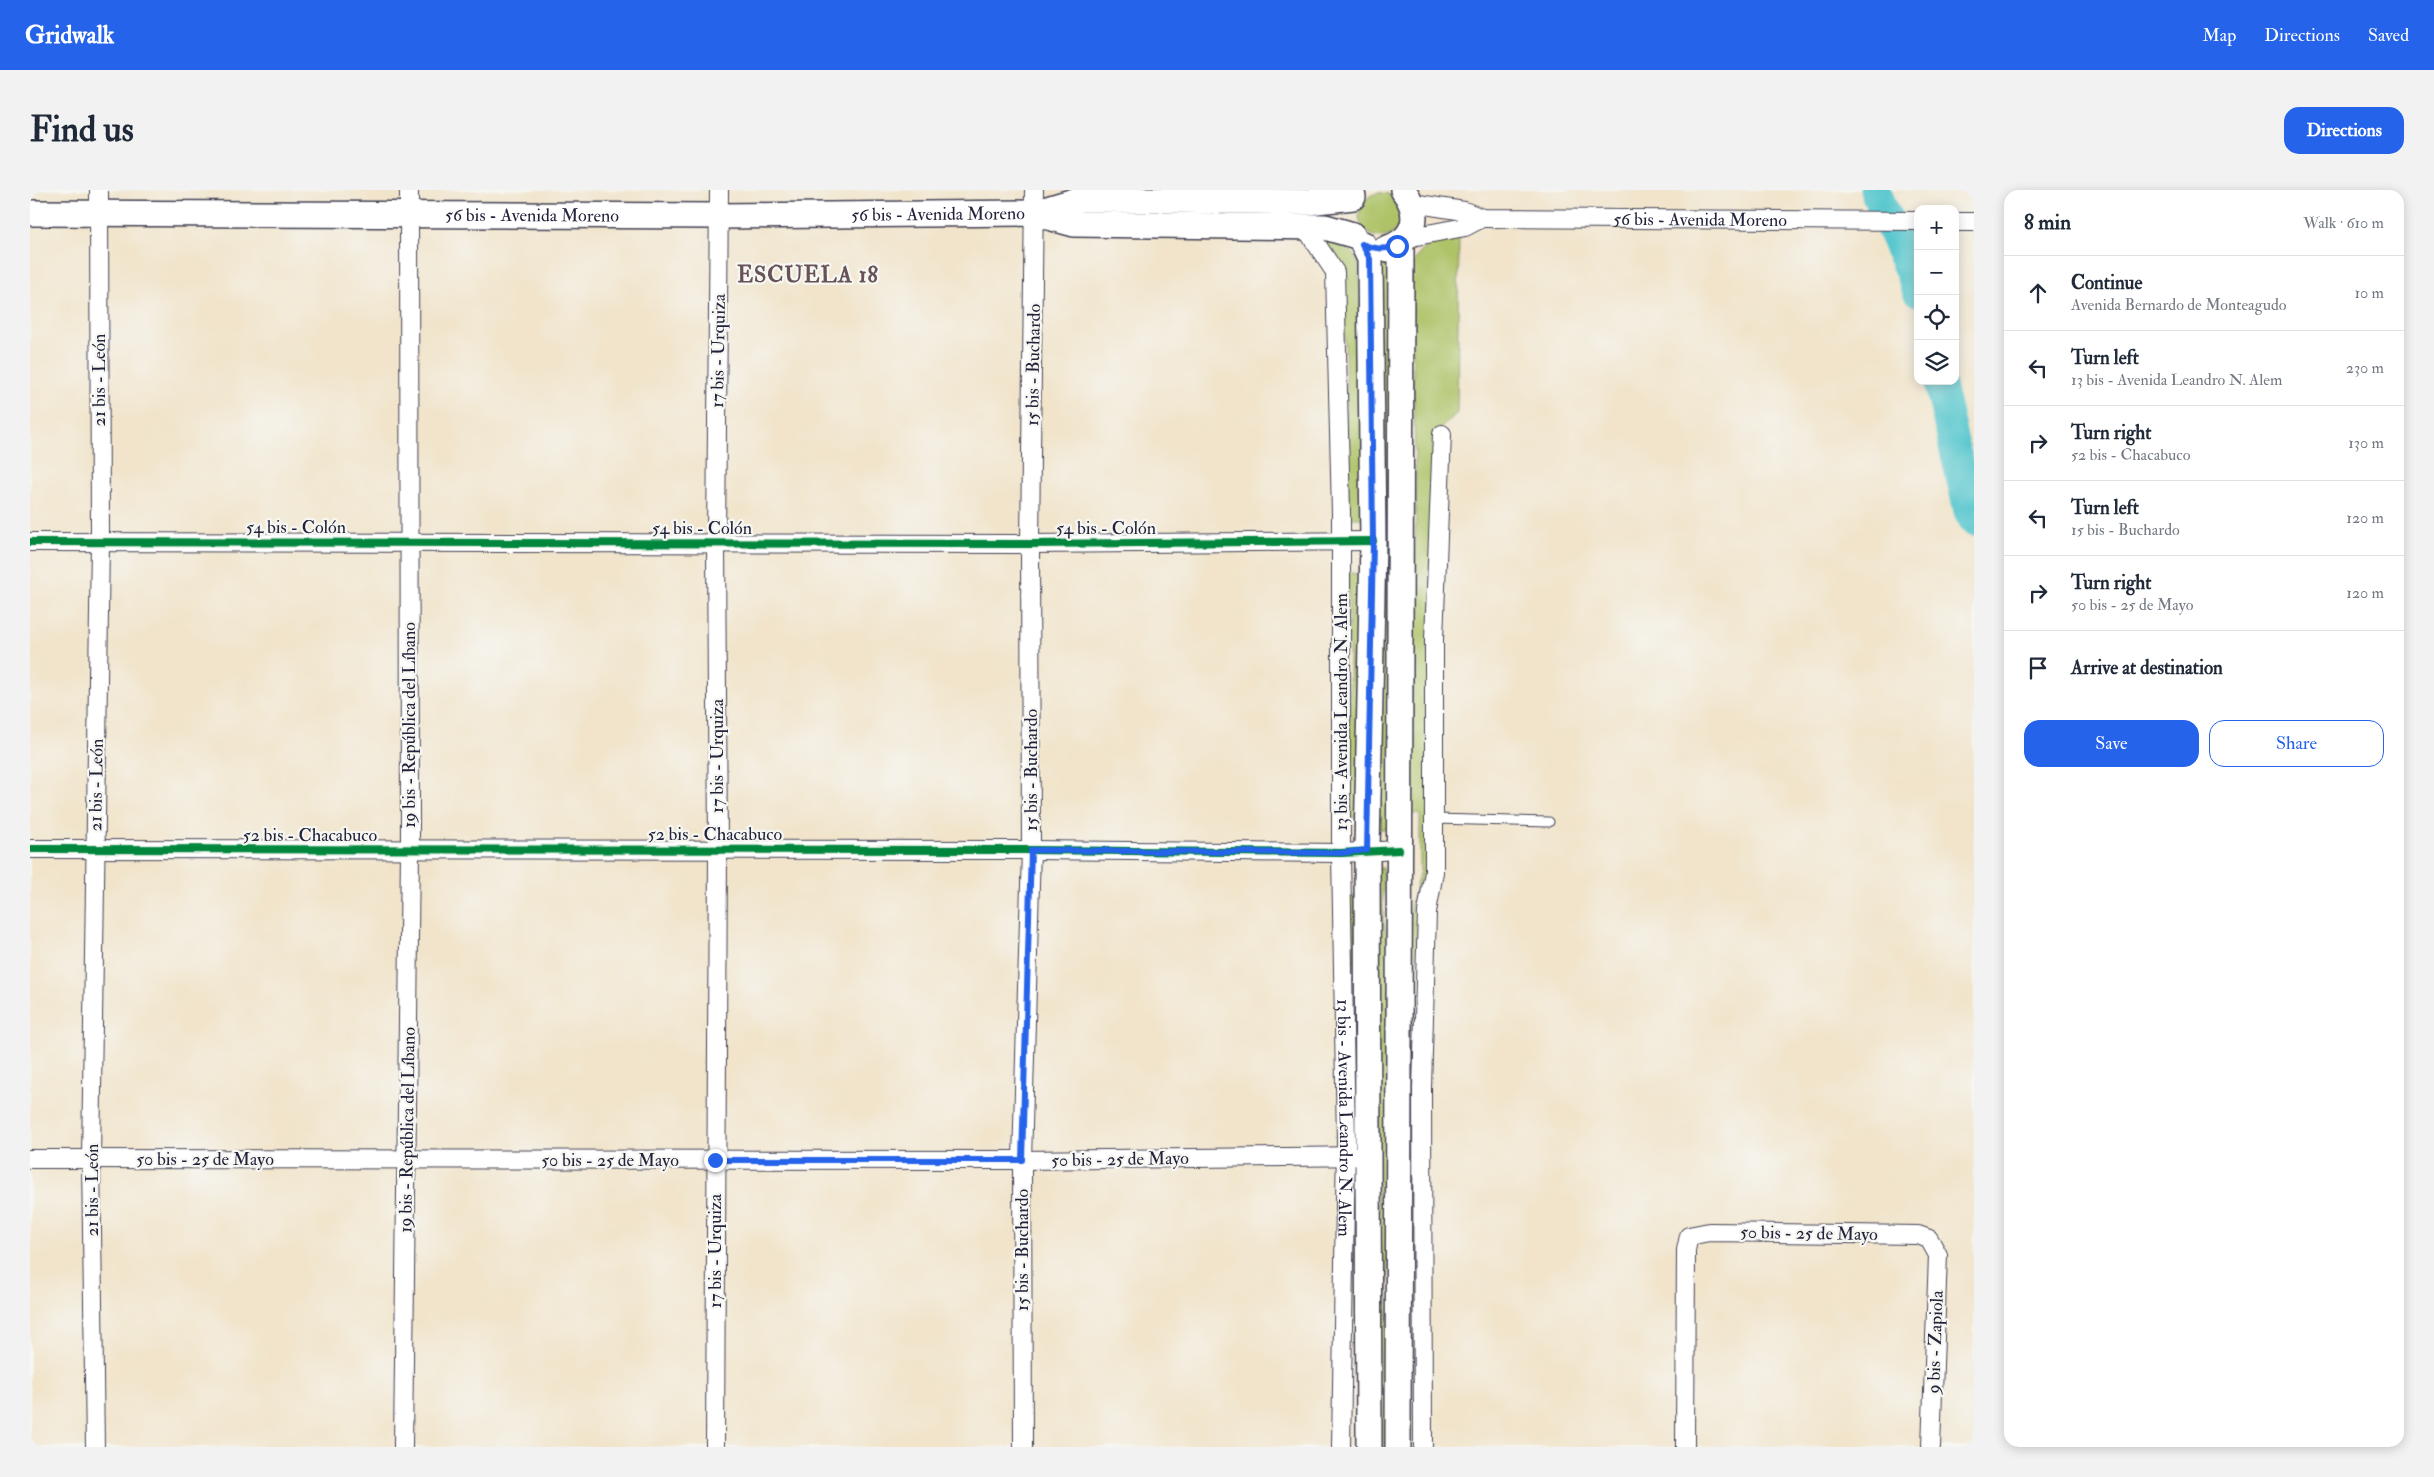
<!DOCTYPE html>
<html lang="en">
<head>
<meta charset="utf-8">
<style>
	:root { --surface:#fff; --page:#f2f2f3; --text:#1f2937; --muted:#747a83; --line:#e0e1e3; --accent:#2563eb }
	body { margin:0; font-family:"IM FELL Double Pica",serif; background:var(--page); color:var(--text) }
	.controls { position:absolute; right:15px; top:15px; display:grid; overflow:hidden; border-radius:10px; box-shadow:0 2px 12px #0003 }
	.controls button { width:45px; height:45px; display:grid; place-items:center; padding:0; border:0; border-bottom:1px solid var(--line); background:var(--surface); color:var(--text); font:25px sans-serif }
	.stop { position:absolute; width:15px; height:15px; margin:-11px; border:4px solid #2563eb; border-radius:50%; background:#fff }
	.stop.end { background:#2563eb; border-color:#fff; box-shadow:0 1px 5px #0008 }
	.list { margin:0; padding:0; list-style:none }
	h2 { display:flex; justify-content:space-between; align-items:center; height:65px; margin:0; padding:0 20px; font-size:21px }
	h2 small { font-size:16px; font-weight:400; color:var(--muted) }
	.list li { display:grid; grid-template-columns:32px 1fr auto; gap:15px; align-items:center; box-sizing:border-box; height:75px; padding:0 20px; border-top:1px solid var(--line) }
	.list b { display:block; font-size:19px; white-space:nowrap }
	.list p { margin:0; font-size:16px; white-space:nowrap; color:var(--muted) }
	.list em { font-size:16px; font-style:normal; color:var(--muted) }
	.actions { display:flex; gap:10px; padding:15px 20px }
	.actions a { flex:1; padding:11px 0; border:1px solid var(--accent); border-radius:15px; text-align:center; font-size:18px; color:var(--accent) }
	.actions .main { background:var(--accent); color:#fff }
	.icon { flex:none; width:28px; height:28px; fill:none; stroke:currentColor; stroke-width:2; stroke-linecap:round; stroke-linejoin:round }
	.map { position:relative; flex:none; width:1944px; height:1257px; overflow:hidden; border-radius:15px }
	header { display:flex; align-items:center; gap:30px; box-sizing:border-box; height:70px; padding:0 25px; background:var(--accent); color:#fff }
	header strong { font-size:24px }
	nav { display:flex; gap:28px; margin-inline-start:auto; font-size:18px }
	.intro { display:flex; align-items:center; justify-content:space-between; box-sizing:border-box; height:120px; padding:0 30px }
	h1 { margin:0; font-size:35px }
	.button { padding:12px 22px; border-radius:15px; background:var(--accent); color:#fff; font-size:18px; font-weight:700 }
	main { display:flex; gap:30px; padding:0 30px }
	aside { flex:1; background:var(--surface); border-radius:15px; box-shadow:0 2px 12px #0003 }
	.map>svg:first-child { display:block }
	.green { fill:#aec368; stroke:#687252 }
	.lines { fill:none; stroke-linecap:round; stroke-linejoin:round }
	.river { stroke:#59c7ce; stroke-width:31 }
	.lane-casing { stroke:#413f51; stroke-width:11 }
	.street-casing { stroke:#413f51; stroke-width:20 }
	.secondary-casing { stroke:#413f51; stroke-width:28 }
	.lane { stroke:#fff; stroke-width:9 }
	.street { stroke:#fff; stroke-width:18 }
	.secondary { stroke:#fff; stroke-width:25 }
	.cycleway-casing { stroke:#f6f6f2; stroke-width:11 }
	.cycleway { stroke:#00873e; stroke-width:8 }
	.route { stroke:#2563eb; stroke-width:6 }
	.labels { text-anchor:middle; stroke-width:4.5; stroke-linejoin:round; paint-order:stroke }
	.street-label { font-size:18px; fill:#22223b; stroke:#f6f6f2 }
	.district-label { font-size:22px; font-weight:bold; letter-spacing:1px; fill:#675357; stroke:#f6f6f2 }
</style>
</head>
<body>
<header>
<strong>Gridwalk</strong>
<nav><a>Map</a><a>Directions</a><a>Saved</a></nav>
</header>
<div class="intro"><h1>Find us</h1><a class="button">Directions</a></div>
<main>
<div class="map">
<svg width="1944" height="1257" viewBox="0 0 1944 1257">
	<rect width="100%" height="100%" fill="#f6f6f2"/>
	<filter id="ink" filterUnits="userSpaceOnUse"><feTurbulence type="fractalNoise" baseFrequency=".02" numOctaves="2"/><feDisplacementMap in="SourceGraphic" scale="10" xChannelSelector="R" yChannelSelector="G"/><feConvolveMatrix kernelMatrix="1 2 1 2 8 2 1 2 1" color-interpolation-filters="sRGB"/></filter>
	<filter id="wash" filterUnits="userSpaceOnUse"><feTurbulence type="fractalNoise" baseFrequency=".0096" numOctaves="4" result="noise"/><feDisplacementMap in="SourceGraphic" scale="20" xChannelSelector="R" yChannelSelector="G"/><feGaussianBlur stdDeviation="1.12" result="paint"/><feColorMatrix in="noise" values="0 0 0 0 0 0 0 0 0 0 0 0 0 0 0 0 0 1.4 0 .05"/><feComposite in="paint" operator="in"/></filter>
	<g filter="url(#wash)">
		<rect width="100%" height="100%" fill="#f1e4cb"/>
		<g class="green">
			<circle cx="1351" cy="25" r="22"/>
			<path d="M1429 41 1427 223 1406 243 1396 685 1391 699 1387 724 1386 945 1379 971 1380 718 1390 681V624H1379L1386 317 1381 79C1388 57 1409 49 1429 41Z"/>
			<path d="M1292 49C1313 54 1323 55 1329 77L1336 328H1319L1313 78Z"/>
			<path d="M1361 70 1360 639H1349V71Z"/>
			<path d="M1318 383 1335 384 1331 627H1321Z"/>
			<path d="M1346 678H1353V729L1360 759 1357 1257H1348Z"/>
			<path d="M1326 706 1328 773 1319 771 1318 707Z"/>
		</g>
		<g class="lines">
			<g class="river">
				<path d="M1845 0 1888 101"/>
				<path d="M1909 191 1939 321 1944 330"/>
			</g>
		</g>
	</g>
	<g filter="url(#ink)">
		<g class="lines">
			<defs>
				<path id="lane" d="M1404 629 1519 632"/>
				<g id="street">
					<path id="s1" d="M1382 13 1434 21 1452 28 1888 31"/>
					<path d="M1925 32H1944"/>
					<path id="s2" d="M1275 37 1305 82 1311 323V663L1316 953 1311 1257"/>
					<path d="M1376 48 1435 37 1452 28"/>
					<path d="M0 352 1000 354 1343 351"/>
					<path d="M0 659 1001 660 1311 663 1369 660"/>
					<path d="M0 969 992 970 1340 966"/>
					<path d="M65 1257 61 969 70 353 69 0"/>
					<path d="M373 1257 380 660 379 0"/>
					<path d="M685 1257 688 659 686 354 689 0"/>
					<path d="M993 1257 992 970 1001 660 1000 354 1004 0"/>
					<path d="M1393 1257 1392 898 1397 722 1404 682V449L1412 244"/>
					<path d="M1655 1257 1656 1060 1659 1046 1679 1042 1888 1045 1899 1049 1908 1065 1901 1257"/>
				</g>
				<g id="secondary">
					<path id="s3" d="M0 23 689 26 1004 23 1044 34 1295 37 1323 45"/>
					<path d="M1004 23 1051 9 1278 12 1323 7"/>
					<path d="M1333 54 1340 69 1343 351 1337 660 1339 1257"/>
					<path d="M1355 59C1386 50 1392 25 1373 0"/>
					<path d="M1368 1257 1371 53"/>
				</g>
			</defs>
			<use href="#lane" class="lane-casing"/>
			<use href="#street" class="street-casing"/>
			<use href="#secondary" class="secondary-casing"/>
			<use href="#lane" class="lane"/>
			<use href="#street" class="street"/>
			<use href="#secondary" class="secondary"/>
			<defs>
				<g id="cycleway">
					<path d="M0 352 1000 354 1343 351"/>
					<path d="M0 659 1001 660 1311 663 1369 660"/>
				</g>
			</defs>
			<use href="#cycleway" class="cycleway-casing"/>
			<use href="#cycleway" class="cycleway"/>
		</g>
	</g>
	<g class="lines" filter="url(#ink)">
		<path class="route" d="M685 970H992L1001 660 1311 663 1337 660 1343 351 1340 69 1332 54C1345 59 1354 60 1367 56"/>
	</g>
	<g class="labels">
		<g class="street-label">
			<text dy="6" stroke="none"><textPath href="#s3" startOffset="908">56 bis - Avenida Moreno</textPath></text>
			<text dy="6" stroke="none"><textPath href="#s3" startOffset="502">56 bis - Avenida Moreno</textPath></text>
			<text dy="6" stroke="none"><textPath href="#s1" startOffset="290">56 bis - Avenida Moreno</textPath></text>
			<text transform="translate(688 161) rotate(-89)" y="6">17 bis - Urquiza</text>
			<text transform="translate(1003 175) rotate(-89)" y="6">15 bis - Buchardo</text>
			<text transform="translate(69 190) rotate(-90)" y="6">21 bis - León</text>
			<text x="266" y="343">54 bis - Colón</text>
			<text x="672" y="344">54 bis - Colón</text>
			<text x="1076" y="344">54 bis - Colón</text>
			<text transform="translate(1311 522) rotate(-90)" y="6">13 bis - Avenida Leandro N. Alem</text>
			<text transform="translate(379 535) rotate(-90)" y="6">19 bis - República del Líbano</text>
			<text transform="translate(687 566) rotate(-90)" y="6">17 bis - Urquiza</text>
			<text transform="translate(1001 580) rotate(-90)" y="6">15 bis - Buchardo</text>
			<text transform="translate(66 595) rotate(-89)" y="6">21 bis - León</text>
			<text x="685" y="650">52 bis - Chacabuco</text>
			<text x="280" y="651">52 bis - Chacabuco</text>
			<text dy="6" stroke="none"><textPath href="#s2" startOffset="900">13 bis - Avenida Leandro N. Alem</textPath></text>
			<text transform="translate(377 940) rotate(-89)" y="6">19 bis - República del Líbano</text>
			<text x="175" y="975">50 bis - 25 de Mayo</text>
			<text transform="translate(1090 969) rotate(-1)" y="6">50 bis - 25 de Mayo</text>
			<text x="580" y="976">50 bis - 25 de Mayo</text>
			<text transform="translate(62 1000) rotate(-90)" y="6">21 bis - León</text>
			<text transform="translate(1779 1043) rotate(1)" y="6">50 bis - 25 de Mayo</text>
			<text transform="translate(992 1060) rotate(-90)" y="6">15 bis - Buchardo</text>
			<text transform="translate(685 1061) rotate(-90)" y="6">17 bis - Urquiza</text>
			<text transform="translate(1905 1152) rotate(-88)" y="6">9 bis - Zapiola</text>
		</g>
		<g class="district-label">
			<text x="778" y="92">ESCUELA 18</text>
		</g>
	</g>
</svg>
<div class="controls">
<button>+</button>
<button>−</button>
<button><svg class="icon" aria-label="locate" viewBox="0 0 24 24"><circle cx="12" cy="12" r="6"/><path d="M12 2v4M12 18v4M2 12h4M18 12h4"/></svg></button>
<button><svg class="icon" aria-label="layers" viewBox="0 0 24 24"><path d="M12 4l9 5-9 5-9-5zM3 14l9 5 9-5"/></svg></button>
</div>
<div class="stop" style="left:1367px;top:56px"></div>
<div class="stop end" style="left:685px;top:970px"></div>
</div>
<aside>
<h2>8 min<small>Walk · 610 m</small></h2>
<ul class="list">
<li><svg class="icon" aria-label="ahead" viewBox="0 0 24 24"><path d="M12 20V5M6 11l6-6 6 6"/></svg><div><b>Continue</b><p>Avenida Bernardo de Monteagudo</p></div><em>10 m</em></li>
<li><svg class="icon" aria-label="left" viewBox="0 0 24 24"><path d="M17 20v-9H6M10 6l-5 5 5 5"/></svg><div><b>Turn left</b><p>13 bis - Avenida Leandro N. Alem</p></div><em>230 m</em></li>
<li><svg class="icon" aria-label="right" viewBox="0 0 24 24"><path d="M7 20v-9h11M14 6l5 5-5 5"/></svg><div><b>Turn right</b><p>52 bis - Chacabuco</p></div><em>130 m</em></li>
<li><svg class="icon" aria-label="left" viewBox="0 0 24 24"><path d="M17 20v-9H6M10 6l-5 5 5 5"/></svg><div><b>Turn left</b><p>15 bis - Buchardo</p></div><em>120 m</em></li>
<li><svg class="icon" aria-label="right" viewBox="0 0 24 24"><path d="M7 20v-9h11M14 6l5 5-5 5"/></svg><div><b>Turn right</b><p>50 bis - 25 de Mayo</p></div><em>120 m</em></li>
<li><svg class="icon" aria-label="arrive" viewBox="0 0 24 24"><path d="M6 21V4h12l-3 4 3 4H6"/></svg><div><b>Arrive at destination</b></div></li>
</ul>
<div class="actions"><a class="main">Save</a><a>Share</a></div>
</aside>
</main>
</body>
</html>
